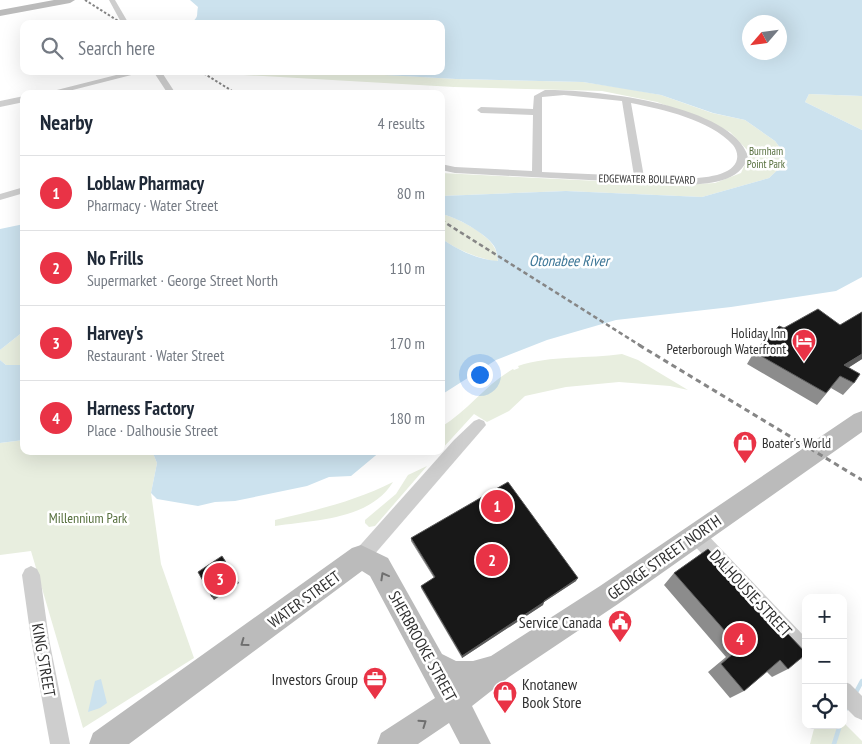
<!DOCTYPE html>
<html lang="en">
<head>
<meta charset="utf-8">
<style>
	:root { --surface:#fff; --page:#f6f6f7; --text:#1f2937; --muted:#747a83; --line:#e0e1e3; --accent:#e93346 }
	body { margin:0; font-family:"PT Sans Narrow",sans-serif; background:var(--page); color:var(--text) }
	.controls { position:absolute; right:15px; bottom:15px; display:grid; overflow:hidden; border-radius:10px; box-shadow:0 5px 20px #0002 }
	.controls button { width:45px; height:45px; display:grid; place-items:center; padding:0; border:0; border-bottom:1px solid var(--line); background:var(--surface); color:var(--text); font:25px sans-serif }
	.compass { position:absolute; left:742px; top:15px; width:45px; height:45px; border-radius:50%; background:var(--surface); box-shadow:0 5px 20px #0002; rotate:242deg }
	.you { position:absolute; left:479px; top:374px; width:18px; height:18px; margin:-12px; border:4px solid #fff; border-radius:50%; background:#1a73e8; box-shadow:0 0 0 8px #1a73e833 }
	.badge { display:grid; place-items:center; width:32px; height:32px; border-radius:50%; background:var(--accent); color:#fff; font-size:16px; font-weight:700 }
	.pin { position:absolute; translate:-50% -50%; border:2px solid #fff; box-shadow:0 1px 5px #0006 }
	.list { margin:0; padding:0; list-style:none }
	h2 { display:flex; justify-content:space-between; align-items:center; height:65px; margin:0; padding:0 20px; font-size:21px }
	h2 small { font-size:16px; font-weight:400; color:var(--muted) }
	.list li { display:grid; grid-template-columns:32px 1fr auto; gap:15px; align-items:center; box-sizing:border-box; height:75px; padding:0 20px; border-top:1px solid var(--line) }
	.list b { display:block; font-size:19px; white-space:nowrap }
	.list p { margin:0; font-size:16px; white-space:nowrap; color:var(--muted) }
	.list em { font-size:16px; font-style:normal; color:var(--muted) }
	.icon { flex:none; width:28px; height:28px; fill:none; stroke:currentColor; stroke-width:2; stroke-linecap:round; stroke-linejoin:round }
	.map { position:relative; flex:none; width:862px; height:744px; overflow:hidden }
	.search { position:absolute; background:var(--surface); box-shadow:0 5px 20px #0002; left:20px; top:20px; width:425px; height:55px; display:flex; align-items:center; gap:12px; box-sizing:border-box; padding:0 18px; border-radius:10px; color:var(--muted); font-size:19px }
	.panel { position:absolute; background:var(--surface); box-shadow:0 5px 20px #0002; left:20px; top:90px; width:425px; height:365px; border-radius:10px }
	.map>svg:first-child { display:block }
	.green { fill:#e8eedf }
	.water { fill:#cce2ee; fill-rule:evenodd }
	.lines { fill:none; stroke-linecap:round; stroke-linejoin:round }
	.stream { stroke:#cce2ee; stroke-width:4.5 }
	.street { fill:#cecece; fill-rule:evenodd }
	.secondary { fill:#bbb; fill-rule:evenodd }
	.rail-far2 { stroke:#868686; stroke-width:2; stroke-dasharray:2.5 2; stroke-linecap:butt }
	.rail-far1 { stroke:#868686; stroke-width:2.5; stroke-dasharray:4.5 3; stroke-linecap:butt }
	.rail { stroke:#868686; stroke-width:3; stroke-dasharray:5.5 4; stroke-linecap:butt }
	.wall { fill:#8c8c8c }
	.shaded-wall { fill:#5d5d5d }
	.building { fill:#181818; stroke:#5d5d5d }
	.oneway { stroke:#6f6f6f }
	.labels { text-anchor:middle; stroke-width:5; stroke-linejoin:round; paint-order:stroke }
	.far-park-label { font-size:11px; fill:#566f3d; stroke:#fff }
	.far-street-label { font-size:11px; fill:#313131; stroke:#fff }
	.poi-label { font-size:14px; fill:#313131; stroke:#fff; text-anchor:end }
	.park-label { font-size:14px; fill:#566f3d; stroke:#fff }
	.water-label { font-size:15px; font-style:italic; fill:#3c7696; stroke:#fff }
	.near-street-label { font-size:16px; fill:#313131; stroke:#fff }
	.near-poi-label { font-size:16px; fill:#313131; stroke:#fff; text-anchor:end }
</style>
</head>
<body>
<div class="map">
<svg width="862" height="744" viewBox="0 0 862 744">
	<rect width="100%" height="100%" fill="#fff"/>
	<g class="green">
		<path d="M225 71H319L456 79 583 82 629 89 661 95 712 113 745 120 775 141 784 153V164L769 178 702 197 566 191 441 196V173L679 185 715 183 741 173 750 153 730 132 702 119 657 102 602 91 454 87 227 74Z"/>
		<path d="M809 94 862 96V130L805 102Z"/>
		<path d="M441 214C455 216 488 234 494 247 497 251 497 257 498 262 478 258 458 251 441 238Z"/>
		<path d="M24 331V365H6L0 360V350Z"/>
		<path d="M622 354 638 360 688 390 670 386 619 382 566 387 525 396 509 411 487 422 474 414 441 450V427C468 411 486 384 513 369L514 370 519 368 518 366C551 355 588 359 622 354Z"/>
		<path d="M24 440V451H152L157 463 151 493 161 564 194 658 83 728 31 551 0 555V443Z"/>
		<path d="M427 466 375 526 369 527 365 523V520L396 494 408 475Z"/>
		<path d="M393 482C370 520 314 520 275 526V520C316 510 356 501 393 482Z"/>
		<path d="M843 722 862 741V744H810L815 725H843Z"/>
	</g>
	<g class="water">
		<path d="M190 0H862V96L809 94 805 102 862 130V277L836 291 731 307 616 320 547 340 496 360 441 395V238C457 250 479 260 498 261 497 257 497 250 494 246 487 234 455 216 441 214V196L566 191 702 197 769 178 785 163 784 153 775 141 745 120 713 113 661 95 583 82 456 79 313 71H441V24H190C200 16 196 16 198 7ZM750 22H780V52H750Z"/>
		<path d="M24 224V331L0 350V229Z"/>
		<path d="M0 360 6 365H24V440L0 443Z"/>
		<path d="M152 451H381L351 476 329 477 307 486 235 501 215 502 198 506 157 499 151 493 157 463Z"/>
		<path d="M101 679 107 703 100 708 88 712 95 681Z"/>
	</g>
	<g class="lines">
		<g class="stream">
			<path d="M855 694 862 681"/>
			<path d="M843 714 848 705"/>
			<path d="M834 744 840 725"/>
		</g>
		<g class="street">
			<path d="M109 0H115L129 24H122Z"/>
			<path d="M132 71H147L57 94H41Z"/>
			<path d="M153 71H161L176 94H168Z"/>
			<path d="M545 90C592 89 731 104 748 156 742 183 706 184 684 185L455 173 441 170V164L455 167 532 171 533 115 481 113 477 110 481 107 533 109 534 96ZM564 95 622 101 634 176 542 172V97ZM631 103C664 110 709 119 733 145 736 149 738 154 737 159 732 185 663 178 644 177Z"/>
			<path d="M24 96V102L0 107V101Z"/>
			<path d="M24 187V193L0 200V194Z"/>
			<path d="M479 419 484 421 486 425 367 563 361 565 355 563 352 557 355 551 454 440 474 421Z"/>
			<path d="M696 527 702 529 806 638V661L799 659 690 541 688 535 690 529Z"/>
			<path d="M31 566 37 569 40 575 49 639 70 744H50L31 639 22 575 25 569Z"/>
			<path d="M843 681 850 684 862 696V720L855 717 843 705Z"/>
		</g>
		<g class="secondary">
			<path d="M54 0H75L70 3 0 16V10Z"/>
			<path d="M862 411V432L618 604 509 677 472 706 491 744H460L449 723 418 744H377L381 733 435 698 370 576 362 571 129 744H89L93 733 352 548 361 545 388 558 442 654 456 661H473L491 656 600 586 854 414Z"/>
		</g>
		<g class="rail-far2">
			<path d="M85 0 123 24"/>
			<path d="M200 71 237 94"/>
		</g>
		<path class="rail-far1" d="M441 220 641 346"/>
		<path class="rail" d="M639 345 862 480"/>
	</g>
	<g class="wall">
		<path d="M862 312V359L849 367 854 383 843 395 831 388 817 405 747 364 754 352 840 325Z"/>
		<path d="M411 538 576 581 544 602 543 605 462 658 421 588V586L434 578 411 541Z"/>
		<path d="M708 549 788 669 772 677 767 672 744 691 730 698 708 672 726 657 664 585 674 573Z"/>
	</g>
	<g class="shaded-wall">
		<path d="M862 354V359L834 377 844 365Z"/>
		<path d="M224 559 239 583 214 600 212 597Z"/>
		<path d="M578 578 576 581 544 602 543 605 462 658V656Z"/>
	</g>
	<g class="building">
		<path d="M818 309 840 325 862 312V354L844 365 860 374 854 383 840 376 826 393 754 352 779 326 784 328Z"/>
		<path d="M508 482 578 578 544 601V602L462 656 421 586 435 577 411 538Z"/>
		<path d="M708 549 806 653V654L788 669 780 660 744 691 721 664 740 648 674 573Z"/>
		<path d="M222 556 237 580 212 597 198 572Z"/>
	</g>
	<defs><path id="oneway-chevron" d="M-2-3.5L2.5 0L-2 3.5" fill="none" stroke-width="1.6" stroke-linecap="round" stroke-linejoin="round" transform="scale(1.25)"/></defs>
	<g class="oneway">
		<use href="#oneway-chevron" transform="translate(384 576) rotate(-119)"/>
		<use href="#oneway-chevron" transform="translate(244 643) rotate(144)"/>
		<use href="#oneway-chevron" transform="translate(423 723) rotate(-35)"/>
	</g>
	<defs>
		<symbol id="hotel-pin" viewBox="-11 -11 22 30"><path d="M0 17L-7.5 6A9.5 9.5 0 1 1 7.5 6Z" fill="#e93346" stroke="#fff"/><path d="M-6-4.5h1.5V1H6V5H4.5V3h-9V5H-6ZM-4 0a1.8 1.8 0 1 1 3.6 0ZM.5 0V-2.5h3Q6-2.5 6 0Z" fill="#fff"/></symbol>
		<symbol id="shop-pin" viewBox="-11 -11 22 30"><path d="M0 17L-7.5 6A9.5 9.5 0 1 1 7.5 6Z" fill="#e93346" stroke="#fff"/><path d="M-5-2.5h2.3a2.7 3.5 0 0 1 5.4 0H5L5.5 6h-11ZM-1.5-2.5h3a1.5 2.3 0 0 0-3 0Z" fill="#fff"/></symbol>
		<symbol id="civic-pin" viewBox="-11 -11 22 30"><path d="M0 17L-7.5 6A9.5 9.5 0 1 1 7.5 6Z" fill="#e93346" stroke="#fff"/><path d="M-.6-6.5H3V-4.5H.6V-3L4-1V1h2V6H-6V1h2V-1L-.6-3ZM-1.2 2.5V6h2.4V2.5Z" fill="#fff"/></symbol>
		<symbol id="office-pin" viewBox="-11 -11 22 30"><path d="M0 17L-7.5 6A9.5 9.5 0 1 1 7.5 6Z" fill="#e93346" stroke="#fff"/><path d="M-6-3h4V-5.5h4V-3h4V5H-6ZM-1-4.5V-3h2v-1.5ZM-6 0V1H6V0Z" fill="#fff"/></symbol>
	</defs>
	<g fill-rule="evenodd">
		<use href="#hotel-pin" x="790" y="327" width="28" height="38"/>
		<use href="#shop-pin" x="731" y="429" width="28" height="38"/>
		<use href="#civic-pin" x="606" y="608" width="28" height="38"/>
		<use href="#office-pin" x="361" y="665" width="28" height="38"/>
		<use href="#shop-pin" x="491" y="679" width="28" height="38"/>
	</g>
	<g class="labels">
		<g class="far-park-label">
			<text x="766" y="155">Burnham<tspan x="766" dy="13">Point Park</tspan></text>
		</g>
		<g class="far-street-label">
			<text transform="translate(647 179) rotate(1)" y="4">EDGEWATER BOULEVARD</text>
		</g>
		<g class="poi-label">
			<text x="786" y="338">Holiday Inn<tspan x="786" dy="16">Peterborough Waterfront</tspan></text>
			<text x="762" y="448" text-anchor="start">Boater's World</text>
		</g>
		<g class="park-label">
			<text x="88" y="523">Millennium Park</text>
		</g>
		<g class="water-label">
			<text x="569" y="266">Otonabee River</text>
		</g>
		<g class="near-street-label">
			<text transform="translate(664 557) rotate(-35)" y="6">GEORGE STREET NORTH</text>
			<text transform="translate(751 593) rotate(47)" y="6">DALHOUSIE STREET</text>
			<text transform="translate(304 599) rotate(-36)" y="6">WATER STREET</text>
			<text transform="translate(423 646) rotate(61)" y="6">SHERBROOKE STREET</text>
			<text transform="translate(44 660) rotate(80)" y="6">KING STREET</text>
		</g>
		<g class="near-poi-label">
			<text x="602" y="628">Service Canada</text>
			<text x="358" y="685">Investors Group</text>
			<text x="522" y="690" text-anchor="start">Knotanew<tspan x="522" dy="18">Book Store</tspan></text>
		</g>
	</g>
</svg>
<div class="controls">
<button>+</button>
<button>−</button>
<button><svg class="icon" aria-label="locate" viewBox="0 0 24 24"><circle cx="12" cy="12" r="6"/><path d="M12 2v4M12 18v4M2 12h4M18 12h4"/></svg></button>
</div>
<svg class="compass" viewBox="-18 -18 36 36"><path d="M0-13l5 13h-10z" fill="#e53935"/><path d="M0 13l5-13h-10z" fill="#747a83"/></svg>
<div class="you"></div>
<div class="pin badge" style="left:497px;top:506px">1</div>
<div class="pin badge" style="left:492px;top:560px">2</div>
<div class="pin badge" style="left:220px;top:579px">3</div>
<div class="pin badge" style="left:740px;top:639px">4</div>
<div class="search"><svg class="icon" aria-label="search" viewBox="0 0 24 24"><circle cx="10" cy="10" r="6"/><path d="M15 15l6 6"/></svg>Search here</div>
<section class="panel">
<h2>Nearby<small>4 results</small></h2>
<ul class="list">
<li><span class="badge">1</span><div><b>Loblaw Pharmacy</b><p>Pharmacy · Water Street</p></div><em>80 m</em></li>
<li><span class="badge">2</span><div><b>No Frills</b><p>Supermarket · George Street North</p></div><em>110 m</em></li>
<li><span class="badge">3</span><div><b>Harvey's</b><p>Restaurant · Water Street</p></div><em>170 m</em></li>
<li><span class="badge">4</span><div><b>Harness Factory</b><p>Place · Dalhousie Street</p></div><em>180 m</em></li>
</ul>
</section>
</div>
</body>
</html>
